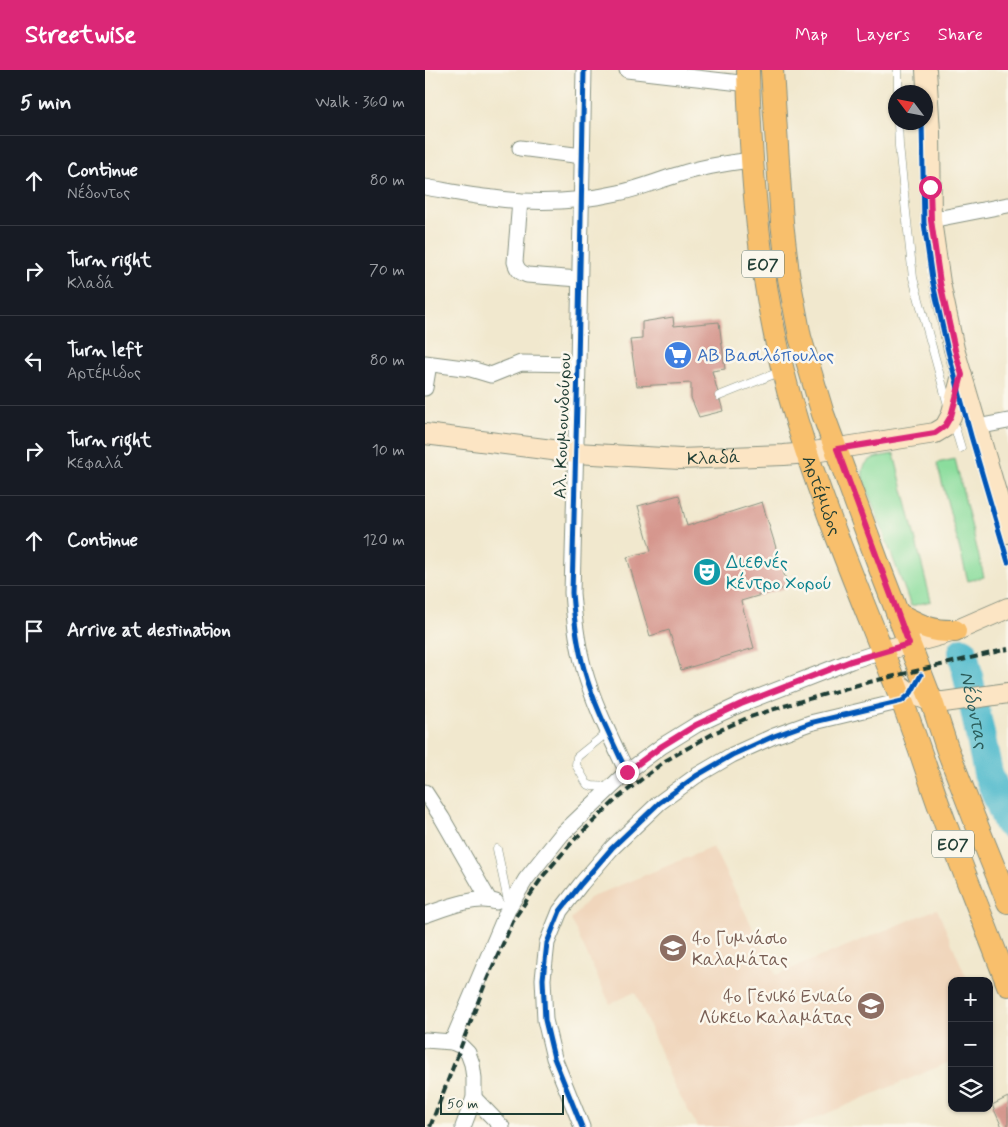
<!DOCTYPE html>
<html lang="en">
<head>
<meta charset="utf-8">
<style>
	:root { --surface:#171b24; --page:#20242c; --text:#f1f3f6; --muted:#9ea1a6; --line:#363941; --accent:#db2777 }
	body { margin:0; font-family:Mynerve,sans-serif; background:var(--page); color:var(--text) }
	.controls { position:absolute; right:15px; bottom:15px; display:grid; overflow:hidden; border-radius:10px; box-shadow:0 1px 4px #0004 }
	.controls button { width:45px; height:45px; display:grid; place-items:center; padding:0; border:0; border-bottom:1px solid var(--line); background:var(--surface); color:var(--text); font:25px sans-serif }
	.compass { position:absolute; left:463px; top:15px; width:45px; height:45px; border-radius:50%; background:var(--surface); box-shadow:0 1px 4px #0004; rotate:302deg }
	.scale { position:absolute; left:15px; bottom:12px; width:124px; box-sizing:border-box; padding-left:5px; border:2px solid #1f3d34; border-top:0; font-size:14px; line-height:18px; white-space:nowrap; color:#1f3d34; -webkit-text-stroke:4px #fbf7ec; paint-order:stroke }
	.stop { position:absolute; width:15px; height:15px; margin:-11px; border:4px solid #db2777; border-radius:50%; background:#fff }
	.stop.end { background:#db2777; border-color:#fff; box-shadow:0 1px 5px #0008 }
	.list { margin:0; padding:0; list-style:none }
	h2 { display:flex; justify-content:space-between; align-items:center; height:65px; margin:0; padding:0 20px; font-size:21px }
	h2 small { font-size:16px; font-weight:400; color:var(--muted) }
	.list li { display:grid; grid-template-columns:32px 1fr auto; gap:15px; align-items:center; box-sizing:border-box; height:90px; padding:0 20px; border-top:1px solid var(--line) }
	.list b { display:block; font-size:19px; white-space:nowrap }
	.list p { margin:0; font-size:16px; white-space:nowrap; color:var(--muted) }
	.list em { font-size:16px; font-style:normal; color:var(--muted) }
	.icon { flex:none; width:28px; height:28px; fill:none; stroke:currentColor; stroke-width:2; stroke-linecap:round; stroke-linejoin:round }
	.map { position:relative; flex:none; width:583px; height:1057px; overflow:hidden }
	header { display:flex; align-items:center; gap:30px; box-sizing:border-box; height:70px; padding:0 25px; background:var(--accent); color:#fff }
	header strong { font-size:24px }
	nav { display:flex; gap:28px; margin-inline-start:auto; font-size:18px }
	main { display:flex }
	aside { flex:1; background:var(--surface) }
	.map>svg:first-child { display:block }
	.built { fill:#f0d6bc }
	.green { fill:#8bdd9d; stroke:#558d68 }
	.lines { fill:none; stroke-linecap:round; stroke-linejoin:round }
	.river { stroke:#4fbacc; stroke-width:30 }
	.building { fill:#d5968d }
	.lane-casing { stroke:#889281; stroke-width:9 }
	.street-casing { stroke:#889281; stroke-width:17 }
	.secondary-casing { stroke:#889281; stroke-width:22 }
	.primary-casing { stroke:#889281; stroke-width:24 }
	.lane { stroke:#fff; stroke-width:8 }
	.street { stroke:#fff; stroke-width:15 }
	.secondary { stroke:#fce5c4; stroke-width:20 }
	.primary { stroke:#f8bf6c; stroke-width:22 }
	.rail { stroke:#1f3d34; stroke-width:4; stroke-dasharray:8 4; stroke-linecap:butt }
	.cycleway-casing { stroke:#fbf7ec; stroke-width:8 }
	.cycleway { stroke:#0057b8; stroke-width:5 }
	.route { stroke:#db2777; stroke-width:6 }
	.labels { text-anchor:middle; stroke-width:5; stroke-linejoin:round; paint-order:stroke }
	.shield { fill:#fbf7ec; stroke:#61756b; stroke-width:1 }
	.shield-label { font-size:16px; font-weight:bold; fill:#1f3d34 }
	.shop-label { font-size:18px; fill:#366cbe; stroke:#fbf7ec; text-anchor:start }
	.street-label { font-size:18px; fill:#1f3d34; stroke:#fbf7ec }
	.culture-label { font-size:18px; fill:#0d838f; stroke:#fbf7ec; text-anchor:start }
	.education-label { font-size:18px; fill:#785e54; stroke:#fbf7ec; text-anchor:start }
	.water-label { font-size:19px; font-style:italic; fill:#2b5c5a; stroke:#fbf7ec }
</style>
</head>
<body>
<header>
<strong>Streetwise</strong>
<nav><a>Map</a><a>Layers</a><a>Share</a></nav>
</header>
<main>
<aside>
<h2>5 min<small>Walk · 360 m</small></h2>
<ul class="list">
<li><svg class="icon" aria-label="ahead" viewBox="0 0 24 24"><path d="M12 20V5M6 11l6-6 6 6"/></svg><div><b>Continue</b><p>Νέδοντος</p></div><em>80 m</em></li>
<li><svg class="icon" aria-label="right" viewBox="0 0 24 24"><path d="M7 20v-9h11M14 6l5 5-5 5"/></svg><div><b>Turn right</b><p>Κλαδά</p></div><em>70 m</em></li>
<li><svg class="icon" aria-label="left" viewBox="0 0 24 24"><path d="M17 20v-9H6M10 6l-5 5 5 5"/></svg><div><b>Turn left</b><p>Αρτέμιδος</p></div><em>80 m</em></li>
<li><svg class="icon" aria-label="right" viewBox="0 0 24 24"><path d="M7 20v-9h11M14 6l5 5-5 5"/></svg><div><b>Turn right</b><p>Κεφαλά</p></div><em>10 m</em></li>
<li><svg class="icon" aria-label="ahead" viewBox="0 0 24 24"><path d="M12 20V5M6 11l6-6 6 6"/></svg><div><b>Continue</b></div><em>120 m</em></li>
<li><svg class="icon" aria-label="arrive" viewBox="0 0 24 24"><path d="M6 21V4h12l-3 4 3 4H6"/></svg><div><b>Arrive at destination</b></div></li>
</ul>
</aside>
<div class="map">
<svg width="583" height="1057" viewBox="0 0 583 1057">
	<rect width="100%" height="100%" fill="#fbf7ec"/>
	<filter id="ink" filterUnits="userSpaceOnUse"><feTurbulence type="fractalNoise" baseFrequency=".02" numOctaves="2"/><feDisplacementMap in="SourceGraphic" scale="10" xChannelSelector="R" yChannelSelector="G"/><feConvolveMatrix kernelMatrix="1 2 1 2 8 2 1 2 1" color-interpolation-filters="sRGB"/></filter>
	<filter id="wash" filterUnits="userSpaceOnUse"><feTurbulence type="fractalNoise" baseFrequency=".0096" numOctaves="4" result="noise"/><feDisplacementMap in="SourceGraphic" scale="20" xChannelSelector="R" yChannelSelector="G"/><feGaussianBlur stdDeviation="1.12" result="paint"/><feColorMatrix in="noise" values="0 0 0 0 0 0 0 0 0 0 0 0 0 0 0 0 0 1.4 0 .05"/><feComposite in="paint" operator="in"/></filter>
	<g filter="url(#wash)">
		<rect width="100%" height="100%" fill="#f1e8ce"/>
		<path class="built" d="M288 777 351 905 512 839 543 911H527V991L370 1057H273L250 1018 210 922 185 934 146 850 164 828Z"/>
		<g class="green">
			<path d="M469 384 506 531 486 536 438 409C435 387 453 387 469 384Z"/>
			<path d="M530 389 559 507 543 511 512 393Z"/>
		</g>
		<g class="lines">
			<path class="river" id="s1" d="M538 582 563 703 583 753"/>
		</g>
		<g id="blocks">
			<g class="building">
				<path d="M248 247 249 256 294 252 300 299 287 301 298 341 274 347 266 328V313L212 316 205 270 217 269V252Z"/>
				<path d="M254 425 262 456 337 432 363 517 316 531 329 578 256 600 244 560 225 566 202 487 226 481 213 436Z"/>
				<path d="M583 1027V1057H577L567 1035Z"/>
			</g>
		</g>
	</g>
	<g filter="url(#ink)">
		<use href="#blocks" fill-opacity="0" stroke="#889281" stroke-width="1"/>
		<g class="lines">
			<defs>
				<g id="lane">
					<path d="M473 0V22"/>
					<path d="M473 52 474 76 488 208 523 335"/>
					<path d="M294 326 357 301"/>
					<path d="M528 351 536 378"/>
					<path d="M183 662 152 687 151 695 162 714 167 716 184 717"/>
					<path d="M72 779 84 836"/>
				</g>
				<g id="street">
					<path d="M159 0 153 294 147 523C149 548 152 574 159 599 169 635 186 668 202 702"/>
					<path d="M202 0 324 14"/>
					<path d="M95 78 157 86"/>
					<path d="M0 117C23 121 45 126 68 128 109 134 153 132 193 123 213 119 232 111 252 105 276 97 301 93 327 90"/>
					<path d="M95 131 90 192C92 199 94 202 102 205L154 209"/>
					<path d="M506 150 583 135"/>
					<path d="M0 293 46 299 66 305 96 293 153 294"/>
					<path d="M0 318 4 294"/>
					<path d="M552 357 583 351"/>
					<path d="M0 722 17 748 64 830"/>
					<path d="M0 845C20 838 51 825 71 832"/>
					<path d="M0 970 27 972 36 976 43 983 47 994 49 1008V1028L38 1057"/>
					<path d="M27 972 76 856 84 837 101 809 137 764 202 702 237 676 271 655 316 634 426 591 457 581"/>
					<path d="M49 1028 77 1057"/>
					<path d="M157 1057 129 988 120 950 118 909 122 873 135 841 156 814 187 778 234 733 271 706 307 685 349 666 385 653 477 631 483 627"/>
				</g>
				<g id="secondary">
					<path d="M501 0 505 62 506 150 515 213 529 279 583 463"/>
					<path id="s2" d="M0 364 151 383 255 389 359 385 382 383 510 363 520 357 526 346 537 305"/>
					<path d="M457 581 530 561 583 538"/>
					<path d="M469 611 484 622 507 632H519L583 623"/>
				</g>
				<g id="primary">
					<path id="s3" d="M323 0C326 119 337 238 372 352 401 447 441 538 477 631 493 672 506 716 522 758 542 810 563 862 583 915"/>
					<path d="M347 0 357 152 363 203 375 267 398 344 456 501 507 632 522 678 549 748 583 832"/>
					<path d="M473 544C495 555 505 562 530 561"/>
				</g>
			</defs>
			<use href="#lane" class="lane-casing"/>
			<use href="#street" class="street-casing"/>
			<use href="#secondary" class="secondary-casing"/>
			<use href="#primary" class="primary-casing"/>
			<use href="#lane" class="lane"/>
			<use href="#street" class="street"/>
			<use href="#secondary" class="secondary"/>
			<use href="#primary" class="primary"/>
			<path class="rail" d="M5 1057 60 914 89 849 118 806 150 769 194 727 240 691 291 662 322 648 359 636 436 614 583 579"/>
			<defs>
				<g id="cycleway">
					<path d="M159 0 153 294 147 523C149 548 152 574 159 599 169 635 186 668 202 702"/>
					<path d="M497 52 499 153 507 209 523 281 546 366 583 492"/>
					<path d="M157 1057 129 988 120 950 118 909 122 873 135 841 156 814 187 778 234 733 271 706 307 685 349 666 385 653 477 631 486 623 496 605"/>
				</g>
			</defs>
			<use href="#cycleway" class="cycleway-casing"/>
			<use href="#cycleway" class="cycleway"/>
		</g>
	</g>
	<g class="lines" filter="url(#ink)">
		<path class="route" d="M202 702 237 676 271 655 316 634 426 591 484 574 412 379 510 363 520 356 526 346 537 305 530 280 515 213 506 150 505 117"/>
	</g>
	<defs>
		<symbol id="supermarket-disc" viewBox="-11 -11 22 22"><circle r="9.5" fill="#3f7fe0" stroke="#fbf7ec"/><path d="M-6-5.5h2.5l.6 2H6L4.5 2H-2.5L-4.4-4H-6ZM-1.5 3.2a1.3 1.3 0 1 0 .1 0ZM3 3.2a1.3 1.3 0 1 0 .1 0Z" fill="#fff"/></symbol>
		<symbol id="theatre-disc" viewBox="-11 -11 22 22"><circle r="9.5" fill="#0f9aa8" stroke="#fbf7ec"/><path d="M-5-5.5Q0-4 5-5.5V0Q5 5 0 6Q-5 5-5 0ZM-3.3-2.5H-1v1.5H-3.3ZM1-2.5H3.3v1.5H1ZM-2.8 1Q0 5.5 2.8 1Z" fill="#fff"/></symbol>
		<symbol id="school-disc" viewBox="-11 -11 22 22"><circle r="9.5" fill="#8d6e63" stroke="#fbf7ec"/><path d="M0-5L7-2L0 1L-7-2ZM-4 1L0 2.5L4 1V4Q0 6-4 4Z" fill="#fff"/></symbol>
	</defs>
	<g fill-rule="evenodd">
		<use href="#supermarket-disc" x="237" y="269" width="32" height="32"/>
		<use href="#theatre-disc" x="266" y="486" width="32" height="32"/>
		<use href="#school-disc" x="232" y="862" width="32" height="32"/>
		<use href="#school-disc" x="430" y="920" width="32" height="32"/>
	</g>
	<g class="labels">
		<g class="shield">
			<rect x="317" y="180.5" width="42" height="27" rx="4"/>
			<rect x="507" y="760.5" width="42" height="27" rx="4"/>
		</g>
		<g class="shield-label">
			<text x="338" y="200">ΕΟ7</text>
			<text x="528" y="780">ΕΟ7</text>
		</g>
		<g class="shop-label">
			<text x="272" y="291">ΑΒ Βασιλόπουλος</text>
		</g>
		<g class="street-label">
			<text transform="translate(137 356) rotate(-88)" y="6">Αλ. Κουμουνδούρου</text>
			<text dy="6" stroke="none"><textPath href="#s2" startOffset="290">Κλαδά</textPath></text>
			<text dy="6" stroke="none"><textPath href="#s3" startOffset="434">Αρτέμιδος</textPath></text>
		</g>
		<g class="culture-label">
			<text x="301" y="498">Διεθνές<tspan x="301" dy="21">Κέντρο Χορού</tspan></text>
		</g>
		<g class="education-label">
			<text x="267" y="874">4ο Γυμνάσιο<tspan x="267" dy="21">Καλαμάτας</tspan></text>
			<text x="427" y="932" text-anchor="end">4ο Γενικό Ενιαίο<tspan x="427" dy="21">Λύκειο Καλαμάτας</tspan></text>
		</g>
		<g class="water-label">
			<text dy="7" stroke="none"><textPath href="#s1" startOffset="59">Νέδoντας</textPath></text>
		</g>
	</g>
</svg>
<div class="controls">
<button>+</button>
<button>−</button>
<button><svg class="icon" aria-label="layers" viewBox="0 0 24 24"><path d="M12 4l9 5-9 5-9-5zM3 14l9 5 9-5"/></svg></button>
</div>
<svg class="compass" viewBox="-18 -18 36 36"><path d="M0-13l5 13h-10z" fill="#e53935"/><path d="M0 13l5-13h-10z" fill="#9ea1a6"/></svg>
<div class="scale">50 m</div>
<div class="stop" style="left:505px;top:117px"></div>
<div class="stop end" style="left:202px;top:702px"></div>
</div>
</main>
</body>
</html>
